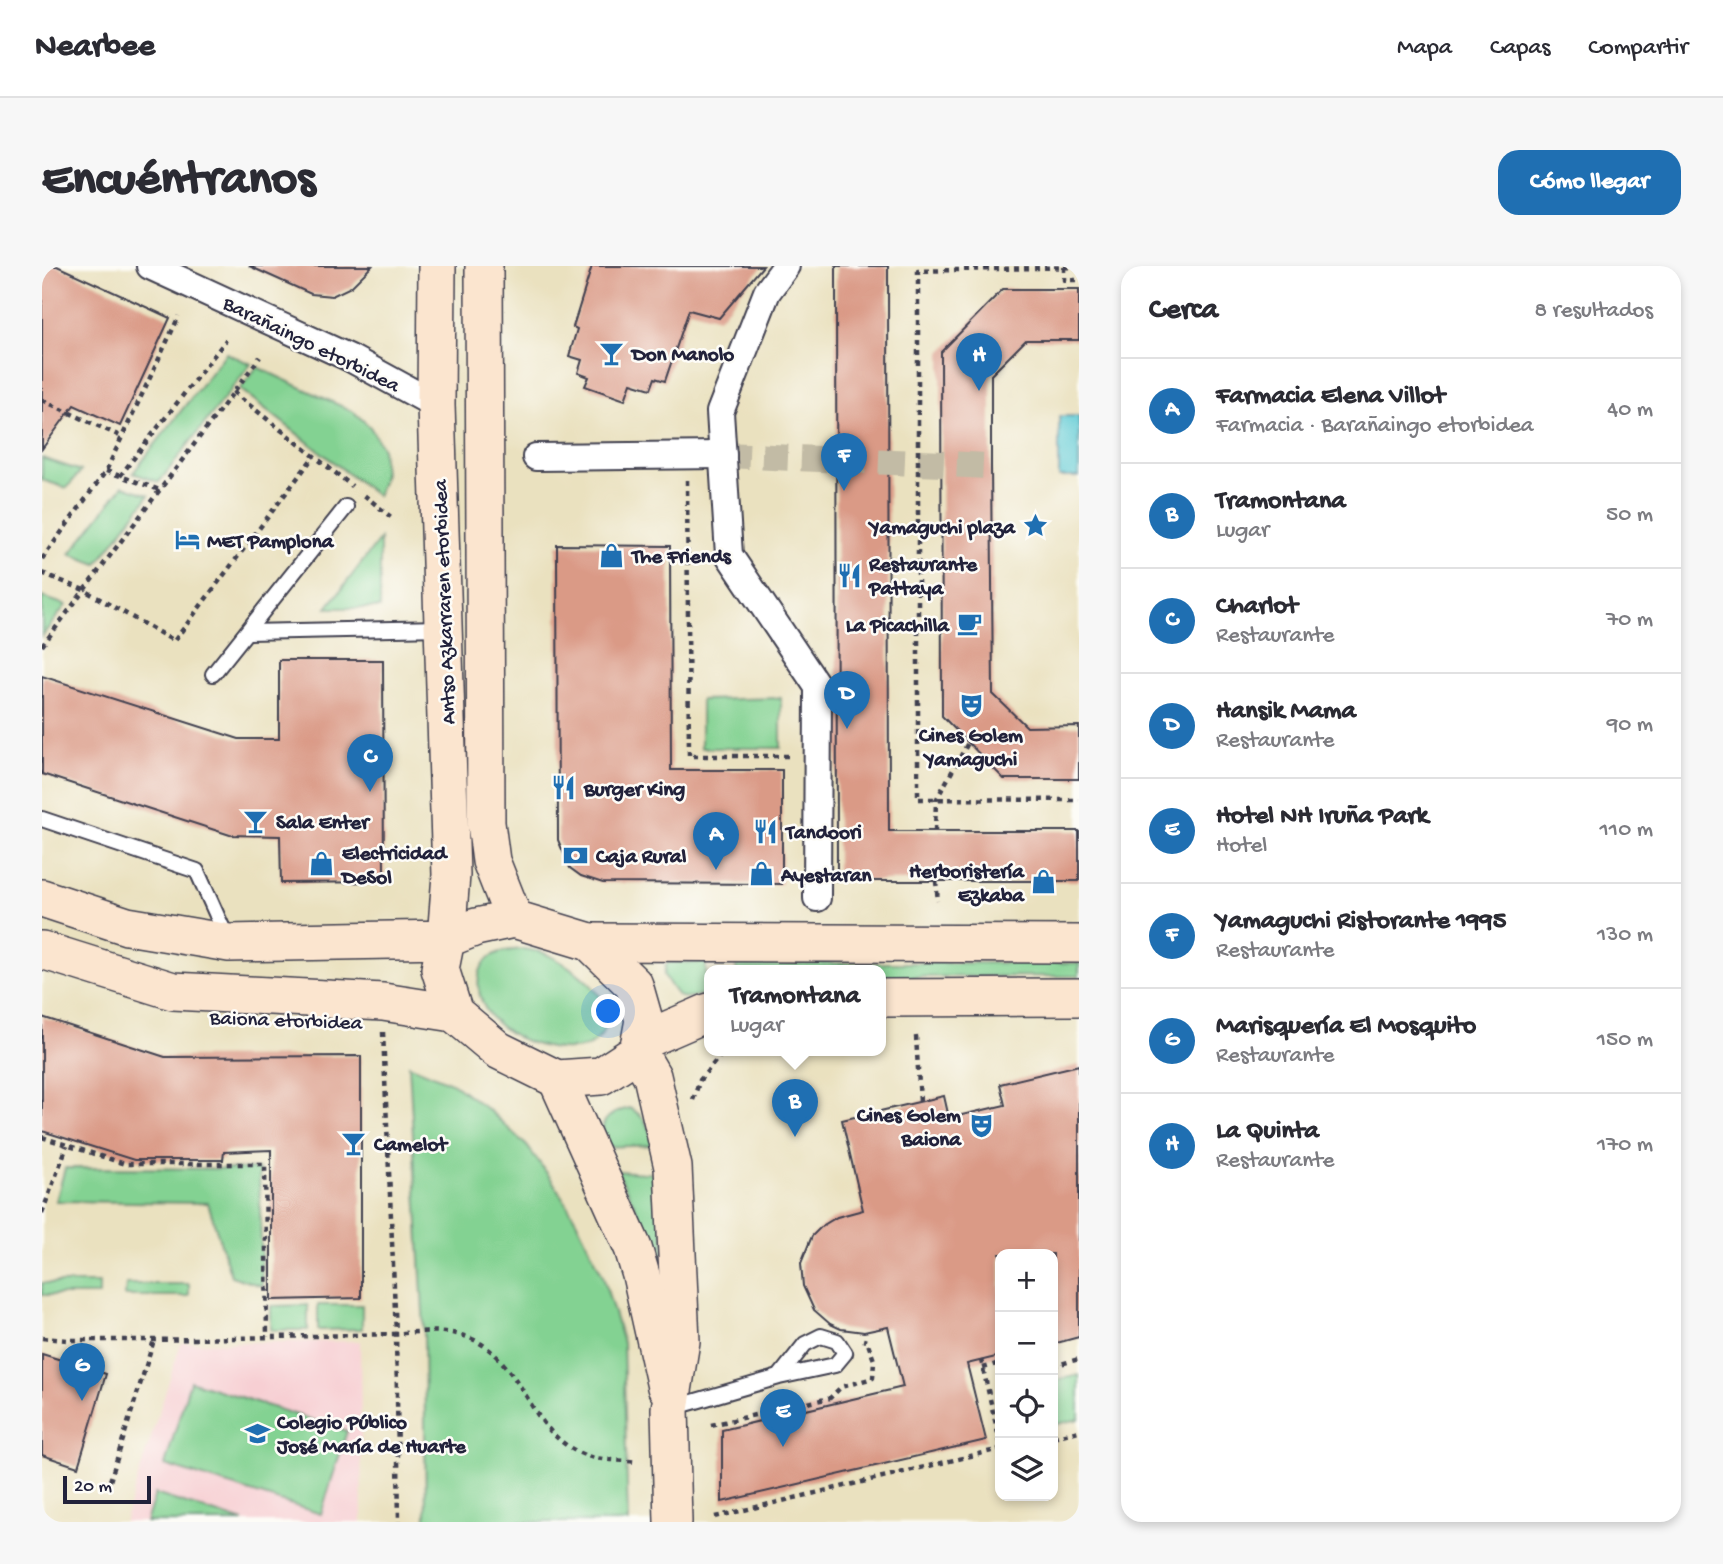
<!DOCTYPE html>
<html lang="es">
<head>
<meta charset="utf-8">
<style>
	:root { --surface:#fff; --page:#f7f7f7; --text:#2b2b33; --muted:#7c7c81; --line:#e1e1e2; --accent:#1f6fb2 }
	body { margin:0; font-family:"Gochi Hand",sans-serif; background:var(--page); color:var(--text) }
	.controls { position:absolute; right:21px; bottom:21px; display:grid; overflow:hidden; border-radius:14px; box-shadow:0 4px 10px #0003 }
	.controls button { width:63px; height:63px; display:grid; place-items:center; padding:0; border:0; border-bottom:2px solid var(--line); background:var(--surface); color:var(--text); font:35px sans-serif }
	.scale { position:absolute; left:21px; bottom:18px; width:88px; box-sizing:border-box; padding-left:7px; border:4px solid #22223b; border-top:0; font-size:19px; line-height:24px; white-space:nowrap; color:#22223b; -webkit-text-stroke:5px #fdfcf7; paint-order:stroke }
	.you { position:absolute; left:567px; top:746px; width:24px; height:24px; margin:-18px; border:5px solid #fff; border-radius:50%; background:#1a73e8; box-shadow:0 0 0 10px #1a73e833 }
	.badge { display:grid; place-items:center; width:46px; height:46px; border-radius:50%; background:var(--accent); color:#fff; font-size:23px; font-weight:700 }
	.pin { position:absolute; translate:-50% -58px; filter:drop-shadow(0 2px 4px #0008) }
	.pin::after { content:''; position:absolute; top:37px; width:24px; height:21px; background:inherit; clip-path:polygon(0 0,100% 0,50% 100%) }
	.popup { position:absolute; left:662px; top:699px; width:182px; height:91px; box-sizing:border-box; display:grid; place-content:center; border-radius:14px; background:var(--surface); filter:drop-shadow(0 2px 5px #0005); font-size:23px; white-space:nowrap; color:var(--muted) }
	.popup b { font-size:26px; color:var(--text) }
	.popup::after { content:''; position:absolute; left:50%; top:100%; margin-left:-14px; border:14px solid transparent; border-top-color:var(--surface) }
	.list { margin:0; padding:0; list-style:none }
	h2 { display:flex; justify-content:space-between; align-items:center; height:91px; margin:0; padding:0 28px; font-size:30px }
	h2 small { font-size:23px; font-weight:400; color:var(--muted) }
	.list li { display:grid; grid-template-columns:46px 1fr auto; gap:21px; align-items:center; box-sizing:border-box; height:105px; padding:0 28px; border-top:2px solid var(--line) }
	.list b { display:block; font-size:26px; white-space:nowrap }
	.list p { margin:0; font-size:23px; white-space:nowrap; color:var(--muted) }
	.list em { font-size:23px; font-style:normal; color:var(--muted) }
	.icon { flex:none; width:38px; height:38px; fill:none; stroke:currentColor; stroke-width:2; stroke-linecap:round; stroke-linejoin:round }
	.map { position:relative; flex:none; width:1037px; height:1256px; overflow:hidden; border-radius:21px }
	header { display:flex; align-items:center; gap:42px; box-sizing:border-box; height:98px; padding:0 35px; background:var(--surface); border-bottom:2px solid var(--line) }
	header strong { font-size:33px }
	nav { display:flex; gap:38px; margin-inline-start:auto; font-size:24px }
	.intro { display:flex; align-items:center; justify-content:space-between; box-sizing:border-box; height:168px; padding:0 42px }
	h1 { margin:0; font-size:49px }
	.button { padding:18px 32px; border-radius:21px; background:var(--accent); color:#fff; font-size:24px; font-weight:700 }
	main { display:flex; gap:42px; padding:0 42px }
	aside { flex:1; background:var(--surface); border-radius:21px; box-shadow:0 4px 10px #0003 }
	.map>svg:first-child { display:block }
	.built { fill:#f7cfd3 }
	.green { fill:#83d292; stroke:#527a66; stroke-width:2 }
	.water { fill:#5dcad4; stroke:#407688; stroke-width:2 }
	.building { fill:#da9a86 }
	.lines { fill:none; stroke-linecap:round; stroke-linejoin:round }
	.street-tunnel { stroke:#c2bba5; stroke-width:26; stroke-dasharray:26 13; stroke-linecap:butt }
	.lane-casing { stroke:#403f4f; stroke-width:18 }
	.street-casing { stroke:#403f4f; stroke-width:30 }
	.secondary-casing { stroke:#403f4f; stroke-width:40 }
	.path { stroke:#403f4f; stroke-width:4.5; stroke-dasharray:5 5; stroke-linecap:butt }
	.lane { stroke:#fff; stroke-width:14 }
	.street { stroke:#fff; stroke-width:26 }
	.secondary { stroke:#fbe5cf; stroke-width:37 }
	.labels { text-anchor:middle; stroke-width:5; stroke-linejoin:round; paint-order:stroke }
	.street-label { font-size:21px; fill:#22223b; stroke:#fdfcf7 }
	.poi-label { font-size:21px; font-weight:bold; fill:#22223b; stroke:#fdfcf7; text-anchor:start }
</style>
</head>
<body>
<header>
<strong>Nearbee</strong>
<nav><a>Mapa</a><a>Capas</a><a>Compartir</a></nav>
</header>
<div class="intro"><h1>Encuéntranos</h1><a class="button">Cómo llegar</a></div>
<main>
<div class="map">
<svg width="1037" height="1256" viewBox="0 0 1037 1256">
	<rect width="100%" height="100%" fill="#fdfcf7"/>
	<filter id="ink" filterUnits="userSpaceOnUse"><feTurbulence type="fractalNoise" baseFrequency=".0143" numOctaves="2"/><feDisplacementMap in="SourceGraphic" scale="14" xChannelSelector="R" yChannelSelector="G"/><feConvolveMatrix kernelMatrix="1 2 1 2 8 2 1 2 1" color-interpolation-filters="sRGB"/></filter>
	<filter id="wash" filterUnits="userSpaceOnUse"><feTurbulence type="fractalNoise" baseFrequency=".00686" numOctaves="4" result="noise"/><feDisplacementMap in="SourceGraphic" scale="28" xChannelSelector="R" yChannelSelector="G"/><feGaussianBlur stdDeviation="1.57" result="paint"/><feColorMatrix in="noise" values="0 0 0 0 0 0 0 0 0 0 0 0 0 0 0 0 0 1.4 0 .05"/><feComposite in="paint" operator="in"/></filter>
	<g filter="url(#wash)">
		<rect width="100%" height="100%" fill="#eae1bf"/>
		<path class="built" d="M318 1075 320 1256H82L139 1077Z"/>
		<g class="green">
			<path d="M184 87 209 98 117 216 91 207Z"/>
			<path d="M215 101 312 146 328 161 340 181 342 210 335 230 198 123Z"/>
			<path d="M0 192 39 205 25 222 0 214Z"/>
			<path d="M81 220 107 229 55 298 28 288Z"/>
			<path d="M338 273V342H285Z"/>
			<path d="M0 331 24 339 0 370Z"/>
			<path d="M739 432V482H659V434Z"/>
			<path d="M481 683C488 684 496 685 502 687 527 698 578 732 562 764 556 777 546 782 532 783 503 785 470 774 450 752 435 735 429 704 450 690 459 684 471 684 481 683Z"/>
			<path d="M630 696 664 697V728C635 733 639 737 622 709L624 698Z"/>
			<path d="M694 697H1037V710L839 711V705H694Z"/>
			<path d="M367 799 412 818 450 847 485 880 510 914 534 954 561 1010 581 1077 586 1256H384L382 1064Z"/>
			<path d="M587 842C604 850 607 861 612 879L562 881C556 857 563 848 587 842Z"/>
			<path d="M23 902 217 903 220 1020 189 1010 166 937 14 935Z"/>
			<path d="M575 905 617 908 626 1041 594 942Z"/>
			<rect x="0" y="1017" width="57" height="12"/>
			<path d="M84 1018H147V1030H83Z"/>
			<path d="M266 1039V1064H229V1040Z"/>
			<path d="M276 1039H320V1063L276 1064Z"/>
			<path d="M1037 1109V1153L1011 1159V1115Z"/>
			<path d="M148 1115 305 1165 279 1248 123 1199Z"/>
			<path d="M113 1228 202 1256H104Z"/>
		</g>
		<rect class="water" x="1017" y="150" width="20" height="61"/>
		<g id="blocks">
			<g class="building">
				<path d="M0 0H15L128 52 78 160 32 139 0 183Z"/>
				<path d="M207 0H330L309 21 290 30 269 28Z"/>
				<path d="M550 0H721L677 52 647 44 623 115 613 112 609 123 589 117 583 134 543 120 547 111 536 107 540 94 527 90 535 63 531 61Z"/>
				<path d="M794 0H846L847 565H1037V615H795Z"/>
				<path d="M961 23H1037V74H984L949 109V200L951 428 985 461 1037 460V513H962L900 450 899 86Z"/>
				<path d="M515 279 628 280 629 504H740V618L561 617 539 610 528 602 516 574Z"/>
				<path d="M237 394H341L342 616 239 617 238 570 188 569 0 508V410L197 473H237Z"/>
				<path d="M0 751 123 791 319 790V1032L229 1034V884L182 886 181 894H92L0 865Z"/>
				<path d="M1037 799V1071L1011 1078V988H958V1090L925 1098 944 1174 680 1236V1164L861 1121 846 1061 822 1066 799 1063 788 1058 772 1044 761 1020 759 997 770 970 780 960 795 951 821 944 800 854 902 830 907 852 963 839 958 818Z"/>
				<path d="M0 1088 64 1108 36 1201 0 1189Z"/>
			</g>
		</g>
	</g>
	<g filter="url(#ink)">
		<use href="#blocks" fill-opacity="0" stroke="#403f4f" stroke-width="2"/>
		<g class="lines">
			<path class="street-tunnel" d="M681 189 949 200"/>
			<defs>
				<g id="lane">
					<path d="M206 366 400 362"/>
					<path d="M171 408 304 241"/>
					<path d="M0 553 155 605 185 672"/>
					<path d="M630 1142 737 1111 793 1099 803 1087 795 1075 779 1070 763 1078 737 1111"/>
				</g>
				<g id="street">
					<path d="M108 0 308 92 394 139"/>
					<path d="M744 0 725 26 678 146 687 289 776 421 775 632"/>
					<path d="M494 191 681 189"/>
				</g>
				<g id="secondary">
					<path d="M442 0 444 557 449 595 472 653"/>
					<path d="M0 632 85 660 187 677 404 673 434 661 472 653 548 676 592 719 602 754 596 786 559 810 515 813 456 784 412 747 398 703 404 673 409 609 394 139 395 0"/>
					<path d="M548 676 1037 678"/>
					<path d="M0 684 131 725 341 736 412 747"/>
					<path d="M839 732 1037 731"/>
					<path d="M598 776 667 746"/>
					<path d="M596 786 610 810 631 901 639 1075 628 1143 631 1256"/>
					<path d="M515 813 591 982 599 1009 624 1121"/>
				</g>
			</defs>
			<use href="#lane" class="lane-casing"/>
			<use href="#street" class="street-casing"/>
			<use href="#secondary" class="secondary-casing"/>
			<g class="path">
				<path d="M1022 1V14H1037"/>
				<path d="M1037 1 876 5V533L1037 534"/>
				<path d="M191 126 310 220"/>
				<path d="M0 134 80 171"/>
				<path d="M64 205 118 224"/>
				<path d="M78 210 184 74"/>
				<path d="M645 214 647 490H750"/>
				<path d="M322 229 349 251"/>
				<path d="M0 293 64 205 137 50"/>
				<path d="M0 307 42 324 132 375 272 190"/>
				<path d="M0 380 218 91"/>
				<path d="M893 565 894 534 926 477"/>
				<path d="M894 615 896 635"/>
				<path d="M341 766 354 1068 357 1256"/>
				<path d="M874 770 878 836"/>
				<path d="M651 834 658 814 682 785"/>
				<path d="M0 871 83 898H223L225 1071"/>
				<path d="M0 947 25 880"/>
				<path d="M0 1072 25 1074H112L354 1068C425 1059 449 1072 486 1133 498 1154 511 1172 532 1184 552 1196 573 1193 595 1196"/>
				<path d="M939 1094 958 1176"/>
				<path d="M1011 1100 1037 1093"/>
				<path d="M941 1102 958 1097"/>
				<path d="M669 1159 788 1132 799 1121 831 1112 832 1094 825 1075 821 1074"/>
				<path d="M1011 1171 1037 1165"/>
				<path d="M68 1215 112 1074"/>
				<path d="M673 1251 958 1183"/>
			</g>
			<use href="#lane" class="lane"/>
			<use href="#street" class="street"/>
			<use href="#secondary" class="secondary"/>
		</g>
	</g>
	<defs>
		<symbol id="bar-bare" viewBox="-9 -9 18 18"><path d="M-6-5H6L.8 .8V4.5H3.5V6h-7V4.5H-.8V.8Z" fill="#1f6fb2" stroke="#fdfcf7" stroke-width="2.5" paint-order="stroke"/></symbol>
		<symbol id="sight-bare" viewBox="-9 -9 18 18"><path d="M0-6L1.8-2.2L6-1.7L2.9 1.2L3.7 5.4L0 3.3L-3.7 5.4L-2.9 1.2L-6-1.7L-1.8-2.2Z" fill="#1f6fb2" stroke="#fdfcf7" stroke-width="2.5" paint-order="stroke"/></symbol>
		<symbol id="hotel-bare" viewBox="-9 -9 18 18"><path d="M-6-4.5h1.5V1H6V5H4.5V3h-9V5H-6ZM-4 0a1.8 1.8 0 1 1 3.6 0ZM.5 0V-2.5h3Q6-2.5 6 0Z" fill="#1f6fb2" stroke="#fdfcf7" stroke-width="2.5" paint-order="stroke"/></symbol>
		<symbol id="shop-bare" viewBox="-9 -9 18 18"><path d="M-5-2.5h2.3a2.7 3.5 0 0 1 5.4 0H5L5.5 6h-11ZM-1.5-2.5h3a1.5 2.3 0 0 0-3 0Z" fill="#1f6fb2" stroke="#fdfcf7" stroke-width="2.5" paint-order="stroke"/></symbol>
		<symbol id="restaurant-bare" viewBox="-9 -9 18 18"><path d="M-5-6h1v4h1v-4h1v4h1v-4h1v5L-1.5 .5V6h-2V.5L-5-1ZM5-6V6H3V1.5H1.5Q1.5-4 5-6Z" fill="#1f6fb2" stroke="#fdfcf7" stroke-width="2.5" paint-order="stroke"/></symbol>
		<symbol id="cafe-bare" viewBox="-9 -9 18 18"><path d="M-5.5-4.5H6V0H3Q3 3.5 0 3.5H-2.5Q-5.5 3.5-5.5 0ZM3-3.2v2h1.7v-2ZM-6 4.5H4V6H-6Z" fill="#1f6fb2" stroke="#fdfcf7" stroke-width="2.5" paint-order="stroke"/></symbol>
		<symbol id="theatre-bare" viewBox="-9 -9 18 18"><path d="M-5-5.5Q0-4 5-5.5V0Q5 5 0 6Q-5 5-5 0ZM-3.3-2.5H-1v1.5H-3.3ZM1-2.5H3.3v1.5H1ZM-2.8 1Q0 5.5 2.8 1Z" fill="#1f6fb2" stroke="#fdfcf7" stroke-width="2.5" paint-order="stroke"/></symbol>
		<symbol id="bank-bare" viewBox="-9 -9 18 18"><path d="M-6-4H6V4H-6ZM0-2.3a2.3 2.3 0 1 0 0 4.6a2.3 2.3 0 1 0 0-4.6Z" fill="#1f6fb2" stroke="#fdfcf7" stroke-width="2.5" paint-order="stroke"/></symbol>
		<symbol id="school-bare" viewBox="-9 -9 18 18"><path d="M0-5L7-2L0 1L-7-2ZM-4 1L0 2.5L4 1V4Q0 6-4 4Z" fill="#1f6fb2" stroke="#fdfcf7" stroke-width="2.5" paint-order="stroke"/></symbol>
	</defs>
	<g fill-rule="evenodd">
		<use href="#bar-bare" x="552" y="70" width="35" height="35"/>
		<use href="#sight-bare" x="976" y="242" width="35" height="35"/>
		<use href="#hotel-bare" x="128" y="256" width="35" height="35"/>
		<use href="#shop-bare" x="552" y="272" width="35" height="35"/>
		<use href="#restaurant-bare" x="790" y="292" width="35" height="35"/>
		<use href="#cafe-bare" x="910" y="340" width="35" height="35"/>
		<use href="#theatre-bare" x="912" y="422" width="35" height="35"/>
		<use href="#restaurant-bare" x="504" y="504" width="35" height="35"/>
		<use href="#bar-bare" x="196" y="538" width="35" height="35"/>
		<use href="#restaurant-bare" x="706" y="548" width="35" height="35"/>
		<use href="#bank-bare" x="516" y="572" width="35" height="35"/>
		<use href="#shop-bare" x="262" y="580" width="35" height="35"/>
		<use href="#shop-bare" x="702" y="590" width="35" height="35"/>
		<use href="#shop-bare" x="984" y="598" width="35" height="35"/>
		<use href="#theatre-bare" x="922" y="842" width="35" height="35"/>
		<use href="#bar-bare" x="294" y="860" width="35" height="35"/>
		<use href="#school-bare" x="198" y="1150" width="35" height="35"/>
	</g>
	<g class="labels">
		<g class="street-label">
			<text transform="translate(270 77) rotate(26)" y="7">Barañaingo etorbidea</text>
			<text transform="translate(401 336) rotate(-92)" y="7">Antso Azkarraren etorbidea</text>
			<text transform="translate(244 753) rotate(2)" y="7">Baiona etorbidea</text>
		</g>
		<g class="poi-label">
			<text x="590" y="94">Don Manolo</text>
			<text x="973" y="267" text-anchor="end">Yamaguchi plaza</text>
			<text x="165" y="281">MET Pamplona</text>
			<text x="590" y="296">The Friends</text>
			<text x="827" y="304">Restaurante<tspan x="827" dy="24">Pattaya</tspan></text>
			<text x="907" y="365" text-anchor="end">La Picachilla</text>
			<text x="929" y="475" text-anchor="middle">Cines Golem<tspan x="929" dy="24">Yamaguchi</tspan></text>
			<text x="542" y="529">Burger King</text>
			<text x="234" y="562">Sala Enter</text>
			<text x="744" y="572">Tandoori</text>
			<text x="300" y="593">Electricidad<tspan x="300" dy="24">DeSol</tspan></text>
			<text x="554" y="596">Caja Rural</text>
			<text x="982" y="611" text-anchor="end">Herboristería<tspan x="982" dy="24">Ezkaba</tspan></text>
			<text x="739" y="615">Ayestaran</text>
			<text x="919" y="855" text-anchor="end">Cines Golem<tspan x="919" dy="24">Baiona</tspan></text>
			<text x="332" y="884">Camelot</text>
			<text x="235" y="1162">Colegio Público<tspan x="235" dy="24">José María de Huarte</tspan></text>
		</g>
	</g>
</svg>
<div class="controls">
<button>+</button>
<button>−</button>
<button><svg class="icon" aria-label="locate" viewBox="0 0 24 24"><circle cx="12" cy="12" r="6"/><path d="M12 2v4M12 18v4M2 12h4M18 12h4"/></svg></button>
<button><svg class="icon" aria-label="layers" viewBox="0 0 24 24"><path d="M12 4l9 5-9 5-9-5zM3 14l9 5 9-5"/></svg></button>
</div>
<div class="scale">20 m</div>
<div class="you"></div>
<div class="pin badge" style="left:674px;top:604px">A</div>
<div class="pin badge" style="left:753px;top:871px">B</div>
<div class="popup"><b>Tramontana</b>Lugar</div>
<div class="pin badge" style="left:328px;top:526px">C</div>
<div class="pin badge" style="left:805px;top:463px">D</div>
<div class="pin badge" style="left:741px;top:1181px">E</div>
<div class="pin badge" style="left:802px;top:225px">F</div>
<div class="pin badge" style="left:40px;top:1135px">G</div>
<div class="pin badge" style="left:937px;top:125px">H</div>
</div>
<aside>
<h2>Cerca<small>8 resultados</small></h2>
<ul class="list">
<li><span class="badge">A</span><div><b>Farmacia Elena Villot</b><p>Farmacia · Barañaingo etorbidea</p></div><em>40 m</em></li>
<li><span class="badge">B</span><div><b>Tramontana</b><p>Lugar</p></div><em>50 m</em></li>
<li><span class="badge">C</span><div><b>Charlot</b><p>Restaurante</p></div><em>70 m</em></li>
<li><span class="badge">D</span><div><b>Hansik Mama</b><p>Restaurante</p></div><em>90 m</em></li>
<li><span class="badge">E</span><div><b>Hotel NH Iruña Park</b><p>Hotel</p></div><em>110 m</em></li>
<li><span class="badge">F</span><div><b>Yamaguchi Ristorante 1995</b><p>Restaurante</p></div><em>130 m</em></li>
<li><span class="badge">G</span><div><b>Marisquería El Mosquito</b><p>Restaurante</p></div><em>150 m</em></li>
<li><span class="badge">H</span><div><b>La Quinta</b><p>Restaurante</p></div><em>170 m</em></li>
</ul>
</aside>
</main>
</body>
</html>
